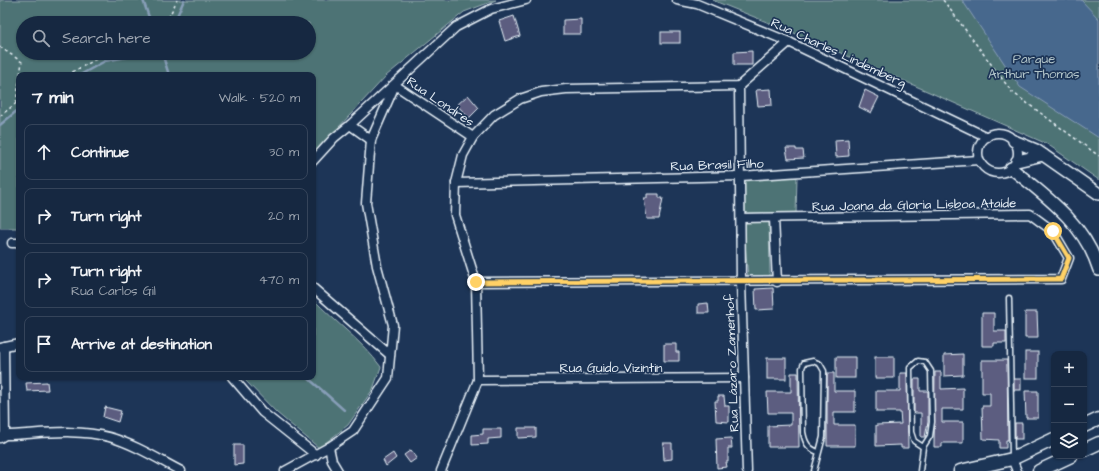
<!DOCTYPE html>
<html lang="en">
<head>
<meta charset="utf-8">
<style>
	:root { --surface:#162841; --page:#1f3048; --text:#f1f3f6; --muted:#9ea6b1; --line:#35445a }
	body { margin:0; font-family:"Architects Daughter",sans-serif; background:var(--page); color:var(--text) }
	.controls { position:absolute; right:12px; bottom:12px; display:grid; overflow:hidden; border-radius:8px; box-shadow:0 1px 3px #0004 }
	.controls button { width:36px; height:36px; display:grid; place-items:center; padding:0; border:0; border-bottom:1px solid var(--line); background:var(--surface); color:var(--text); font:20px sans-serif }
	.stop { position:absolute; width:12px; height:12px; margin:-9px; border:3px solid #ffd166; border-radius:50%; background:#fff }
	.stop.end { background:#ffd166; border-color:#fff; box-shadow:0 1px 4px #0008 }
	.list { margin:0; padding:0; list-style:none }
	h2 { display:flex; justify-content:space-between; align-items:center; height:52px; margin:0; padding:0 16px; font-size:17px }
	h2 small { font-size:13px; font-weight:400; color:var(--muted) }
	.list li { display:grid; grid-template-columns:26px 1fr auto; gap:12px; align-items:center; box-sizing:border-box; height:56px; margin:0 8px 8px; padding:0 8px; border:1px solid var(--line); border-radius:8px }
	.list b { display:block; font-size:15px; white-space:nowrap }
	.list p { margin:0; font-size:13px; white-space:nowrap; color:var(--muted) }
	.list em { font-size:13px; font-style:normal; color:var(--muted) }
	.icon { flex:none; width:22px; height:22px; fill:none; stroke:currentColor; stroke-width:2; stroke-linecap:round; stroke-linejoin:round }
	.map { position:relative; flex:none; width:1099px; height:471px; overflow:hidden }
	.search { position:absolute; background:var(--surface); box-shadow:0 1px 3px #0004; left:16px; top:16px; width:300px; height:44px; display:flex; align-items:center; gap:10px; box-sizing:border-box; padding:0 14px; border-radius:22px; color:var(--muted); font-size:15px }
	.panel { position:absolute; background:var(--surface); box-shadow:0 1px 3px #0004; left:16px; top:72px; width:300px; height:308px; border-radius:8px }
	.map>svg:first-child { display:block }
	.green { fill:#4e7374; stroke:#9bb2b6; fill-rule:evenodd }
	.water { fill:#47678d; stroke:#879eb8 }
	.lines { fill:none; stroke-linecap:round; stroke-linejoin:round }
	.stream { stroke:#879eb8; stroke-width:2.5 }
	.building { fill:#5b5d80; stroke:#e8f1f8 }
	.lane-casing { stroke:#e8f1f8; stroke-width:7 }
	.street-casing { stroke:#e8f1f8; stroke-width:11 }
	.secondary-casing { stroke:#e8f1f8; stroke-width:14 }
	.primary-casing { stroke:#e8f1f8; stroke-width:15 }
	.path { stroke:#e8f1f8; stroke-width:1.5; stroke-dasharray:3 3; stroke-linecap:butt }
	.lane { stroke:#1d3557; stroke-width:4 }
	.street { stroke:#1d3557; stroke-width:8 }
	.secondary { stroke:#1d3557; stroke-width:11 }
	.primary { stroke:#1d3557; stroke-width:12 }
	.route { stroke:#ffd166; stroke-width:5 }
	.labels { text-anchor:middle; stroke-width:3.5; stroke-linejoin:round; paint-order:stroke }
	.street-label { font-size:13px; fill:#e8f1f8; stroke:#1d3557 }
	.park-label { font-size:13px; fill:#b2c5ca; stroke:#1d3557 }
</style>
</head>
<body>
<div class="map">
<svg width="1099" height="471" viewBox="0 0 1099 471">
	<rect width="100%" height="100%" fill="#1d3557"/>
	<filter id="ink" filterUnits="userSpaceOnUse"><feTurbulence type="fractalNoise" baseFrequency=".025" numOctaves="2"/><feDisplacementMap in="SourceGraphic" scale="8" xChannelSelector="R" yChannelSelector="G"/><feConvolveMatrix kernelMatrix="1 2 1 2 8 2 1 2 1" color-interpolation-filters="sRGB"/></filter>
	<g filter="url(#ink)">
		<g class="green">
			<path d="M0 0H496L464 12 386 76 313 155V75H19V228H0ZM23 23H309V53H23Z"/>
			<path d="M712 0H1099V180L1047 144 809 39Z"/>
			<path d="M797 177 796 215 745 216 743 178Z"/>
			<path d="M743 221 769 222 770 276 748 277Z"/>
			<path d="M313 299C335 322 362 341 381 367L373 389 348 425 319 448 277 413 242 377H313Z"/>
		</g>
		<path class="water" d="M962 0H1081L1099 19V138L1020 87Z"/>
		<g class="lines">
			<g class="stream">
				<path d="M143 0 151 23"/>
				<path d="M174 23 184 0"/>
				<path d="M162 53 169 75"/>
				<path d="M80 75 105 61 149 53"/>
				<path d="M0 125 19 109"/>
				<path d="M307 377 344 410"/>
			</g>
		</g>
		<g class="building">
			<path d="M514 16 520 36 505 41 499 21Z"/>
			<path d="M581 19V34H563V20Z"/>
			<rect x="661" y="32" width="19" height="11"/>
			<path d="M752 51V65H734V52Z"/>
			<path d="M771 89 772 105 758 106 756 90Z"/>
			<path d="M865 90 879 97 871 113 859 107Z"/>
			<path d="M468 95 479 108 469 118 457 105Z"/>
			<path d="M848 139 849 156 836 157 835 140Z"/>
			<path d="M786 148H796V150H803L804 158 788 159Z"/>
			<path d="M647 194H659V198H663L659 219H647L644 198H647Z"/>
			<path d="M773 288 774 309 756 310 755 289Z"/>
			<path d="M708 303 709 313H698V304Z"/>
			<path d="M1025 312H1037L1038 338H1025Z"/>
			<path d="M982 313H994V331H1006V343H994V346H982Z"/>
			<path d="M664 344H676V352H679V361H664Z"/>
			<rect x="1025" y="352" width="13" height="26"/>
			<path d="M963 354V375L944 376V355Z"/>
			<rect x="836" y="357" width="19" height="21"/>
			<rect x="875" y="357" width="19" height="21"/>
			<rect x="767" y="358" width="19" height="21"/>
			<path d="M982 360H1007L1008 440H1006V448H999V440L983 439 982 406H990V393H982Z"/>
			<path d="M935 372H941V389L963 388V409H942V422H963V443H942V447H934Z"/>
			<path d="M791 373H798L799 447H768V426L791 425V413H768L767 392H791Z"/>
			<path d="M827 373H834V391H855V412H834V425H855V446H827Z"/>
			<path d="M900 373H907L908 448H901V445L876 446V425L901 424 900 412H876V391H900Z"/>
			<path d="M914 379H920V391H928V422L925 437H921V413H914Z"/>
			<rect x="1014" y="379" width="7" height="11"/>
			<path d="M47 382 48 390 27 391 26 383Z"/>
			<path d="M1025 391H1038V418H1026Z"/>
			<path d="M718 396H724L725 406H729V422L716 421 715 401H718Z"/>
			<path d="M105 407 121 411 118 422 103 417Z"/>
			<rect x="1015" y="423" width="7" height="16"/>
			<path d="M518 428H536V437L518 438Z"/>
			<path d="M483 429H501V438L488 439V444L472 445V435L483 434Z"/>
			<path d="M731 438 732 448H728V462H726L727 467 717 468 716 439Z"/>
			<path d="M663 443H672V459L664 460Z"/>
			<path d="M234 445H243V464L234 465Z"/>
			<path d="M411 450 417 458 410 463 404 455Z"/>
			<path d="M393 453 396 458 386 466 383 460Z"/>
		</g>
		<g class="lines">
			<defs>
				<g id="lane">
					<path d="M1009 298 1012 457"/>
					<path d="M814 471 823 437 824 371 820 364 813 361 804 363 802 368 803 432C805 443 808 448 818 452"/>
					<path d="M920 471 923 447 930 436 932 422 931 371 925 362 918 361 910 368 911 432 914 441 923 447"/>
				</g>
				<g id="street">
					<path d="M677 0 697 4 789 42 987 137"/>
					<path d="M395 85 473 137"/>
					<path d="M739 86 741 282 747 471"/>
					<path d="M350 125 456 27 491 9 526 0"/>
					<circle cx="998" cy="153" r="20"/>
					<path d="M313 161 334 138 350 125 371 140"/>
					<path d="M456 183 741 176 979 160"/>
					<path d="M774 218 777 282"/>
					<path d="M12 243H19"/>
					<path d="M476 282 1061 279 1069 258 1053 231 1030 214 741 218"/>
					<path d="M313 288 390 355"/>
					<path d="M4 346 5 435"/>
					<path d="M0 347 19 343"/>
					<path d="M232 377 262 412 316 455"/>
					<path d="M478 380 744 378"/>
					<path d="M0 438 5 435C39 434 76 428 109 437 134 444 158 459 181 471"/>
					<path d="M329 447 332 461 338 471"/>
					<path d="M1012 459 1017 471"/>
					<path d="M285 471 329 447 353 431 388 378 393 325 377 266 366 203 371 140 395 85"/>
					<path d="M441 471 478 380 476 282 455 215 456 183 463 155 473 137 494 115 520 99 541 92 566 89 739 86 789 42"/>
				</g>
				<g id="secondary">
					<path d="M1014 141 1036 150 1099 194"/>
					<path d="M1017 161 1043 155"/>
					<path d="M1011 168C1047 197 1085 224 1099 270"/>
				</g>
				<g id="primary">
					<path d="M1084 426 1099 419"/>
					<path d="M1084 450 1099 443"/>
					<path d="M960 471 1012 459 1054 439"/>
					<path d="M1039 471 1071 456"/>
				</g>
			</defs>
			<use href="#lane" class="lane-casing"/>
			<use href="#street" class="street-casing"/>
			<use href="#secondary" class="secondary-casing"/>
			<use href="#primary" class="primary-casing"/>
			<g class="path">
				<path d="M943 0 1012 92 1099 156"/>
				<path d="M166 23 177 0"/>
				<path d="M0 47 22 62 20 75"/>
				<path d="M67 75 102 56 115 53"/>
				<path d="M16 103 19 81"/>
				<path d="M0 116 19 101"/>
			</g>
			<use href="#lane" class="lane"/>
			<use href="#street" class="street"/>
			<use href="#secondary" class="secondary"/>
			<use href="#primary" class="primary"/>
		</g>
	</g>
	<g class="lines" filter="url(#ink)">
		<path class="route" d="M476 282 1061 279 1069 258 1053 231"/>
	</g>
	<g class="labels">
		<g class="street-label">
			<text transform="translate(839 52) rotate(25)" y="5">Rua Charles Lindemberg</text>
			<text transform="translate(441 101) rotate(34)" y="5">Rua Londres</text>
			<text transform="translate(717 164) rotate(-2)" y="5">Rua Brasil Filho</text>
			<text transform="translate(914 204) rotate(-1)" y="5">Rua Joana da Gloria Lisboa Ataíde</text>
			<text transform="translate(731 363) rotate(-92)" y="5">Rua Lázaro Zamenhof</text>
			<text x="611" y="372">Rua Guido Vizintin</text>
		</g>
		<g class="park-label">
			<text x="1034" y="63">Parque<tspan x="1034" dy="15">Arthur Thomas</tspan></text>
		</g>
	</g>
</svg>
<div class="controls">
<button>+</button>
<button>−</button>
<button><svg class="icon" aria-label="layers" viewBox="0 0 24 24"><path d="M12 4l9 5-9 5-9-5zM3 14l9 5 9-5"/></svg></button>
</div>
<div class="stop" style="left:1053px;top:231px"></div>
<div class="stop end" style="left:476px;top:282px"></div>
<div class="search"><svg class="icon" aria-label="search" viewBox="0 0 24 24"><circle cx="10" cy="10" r="6"/><path d="M15 15l6 6"/></svg>Search here</div>
<section class="panel">
<h2>7 min<small>Walk · 520 m</small></h2>
<ul class="list">
<li><svg class="icon" aria-label="ahead" viewBox="0 0 24 24"><path d="M12 20V5M6 11l6-6 6 6"/></svg><div><b>Continue</b></div><em>30 m</em></li>
<li><svg class="icon" aria-label="right" viewBox="0 0 24 24"><path d="M7 20v-9h11M14 6l5 5-5 5"/></svg><div><b>Turn right</b></div><em>20 m</em></li>
<li><svg class="icon" aria-label="right" viewBox="0 0 24 24"><path d="M7 20v-9h11M14 6l5 5-5 5"/></svg><div><b>Turn right</b><p>Rua Carlos Gil</p></div><em>470 m</em></li>
<li><svg class="icon" aria-label="arrive" viewBox="0 0 24 24"><path d="M6 21V4h12l-3 4 3 4H6"/></svg><div><b>Arrive at destination</b></div></li>
</ul>
</section>
</div>
</body>
</html>
